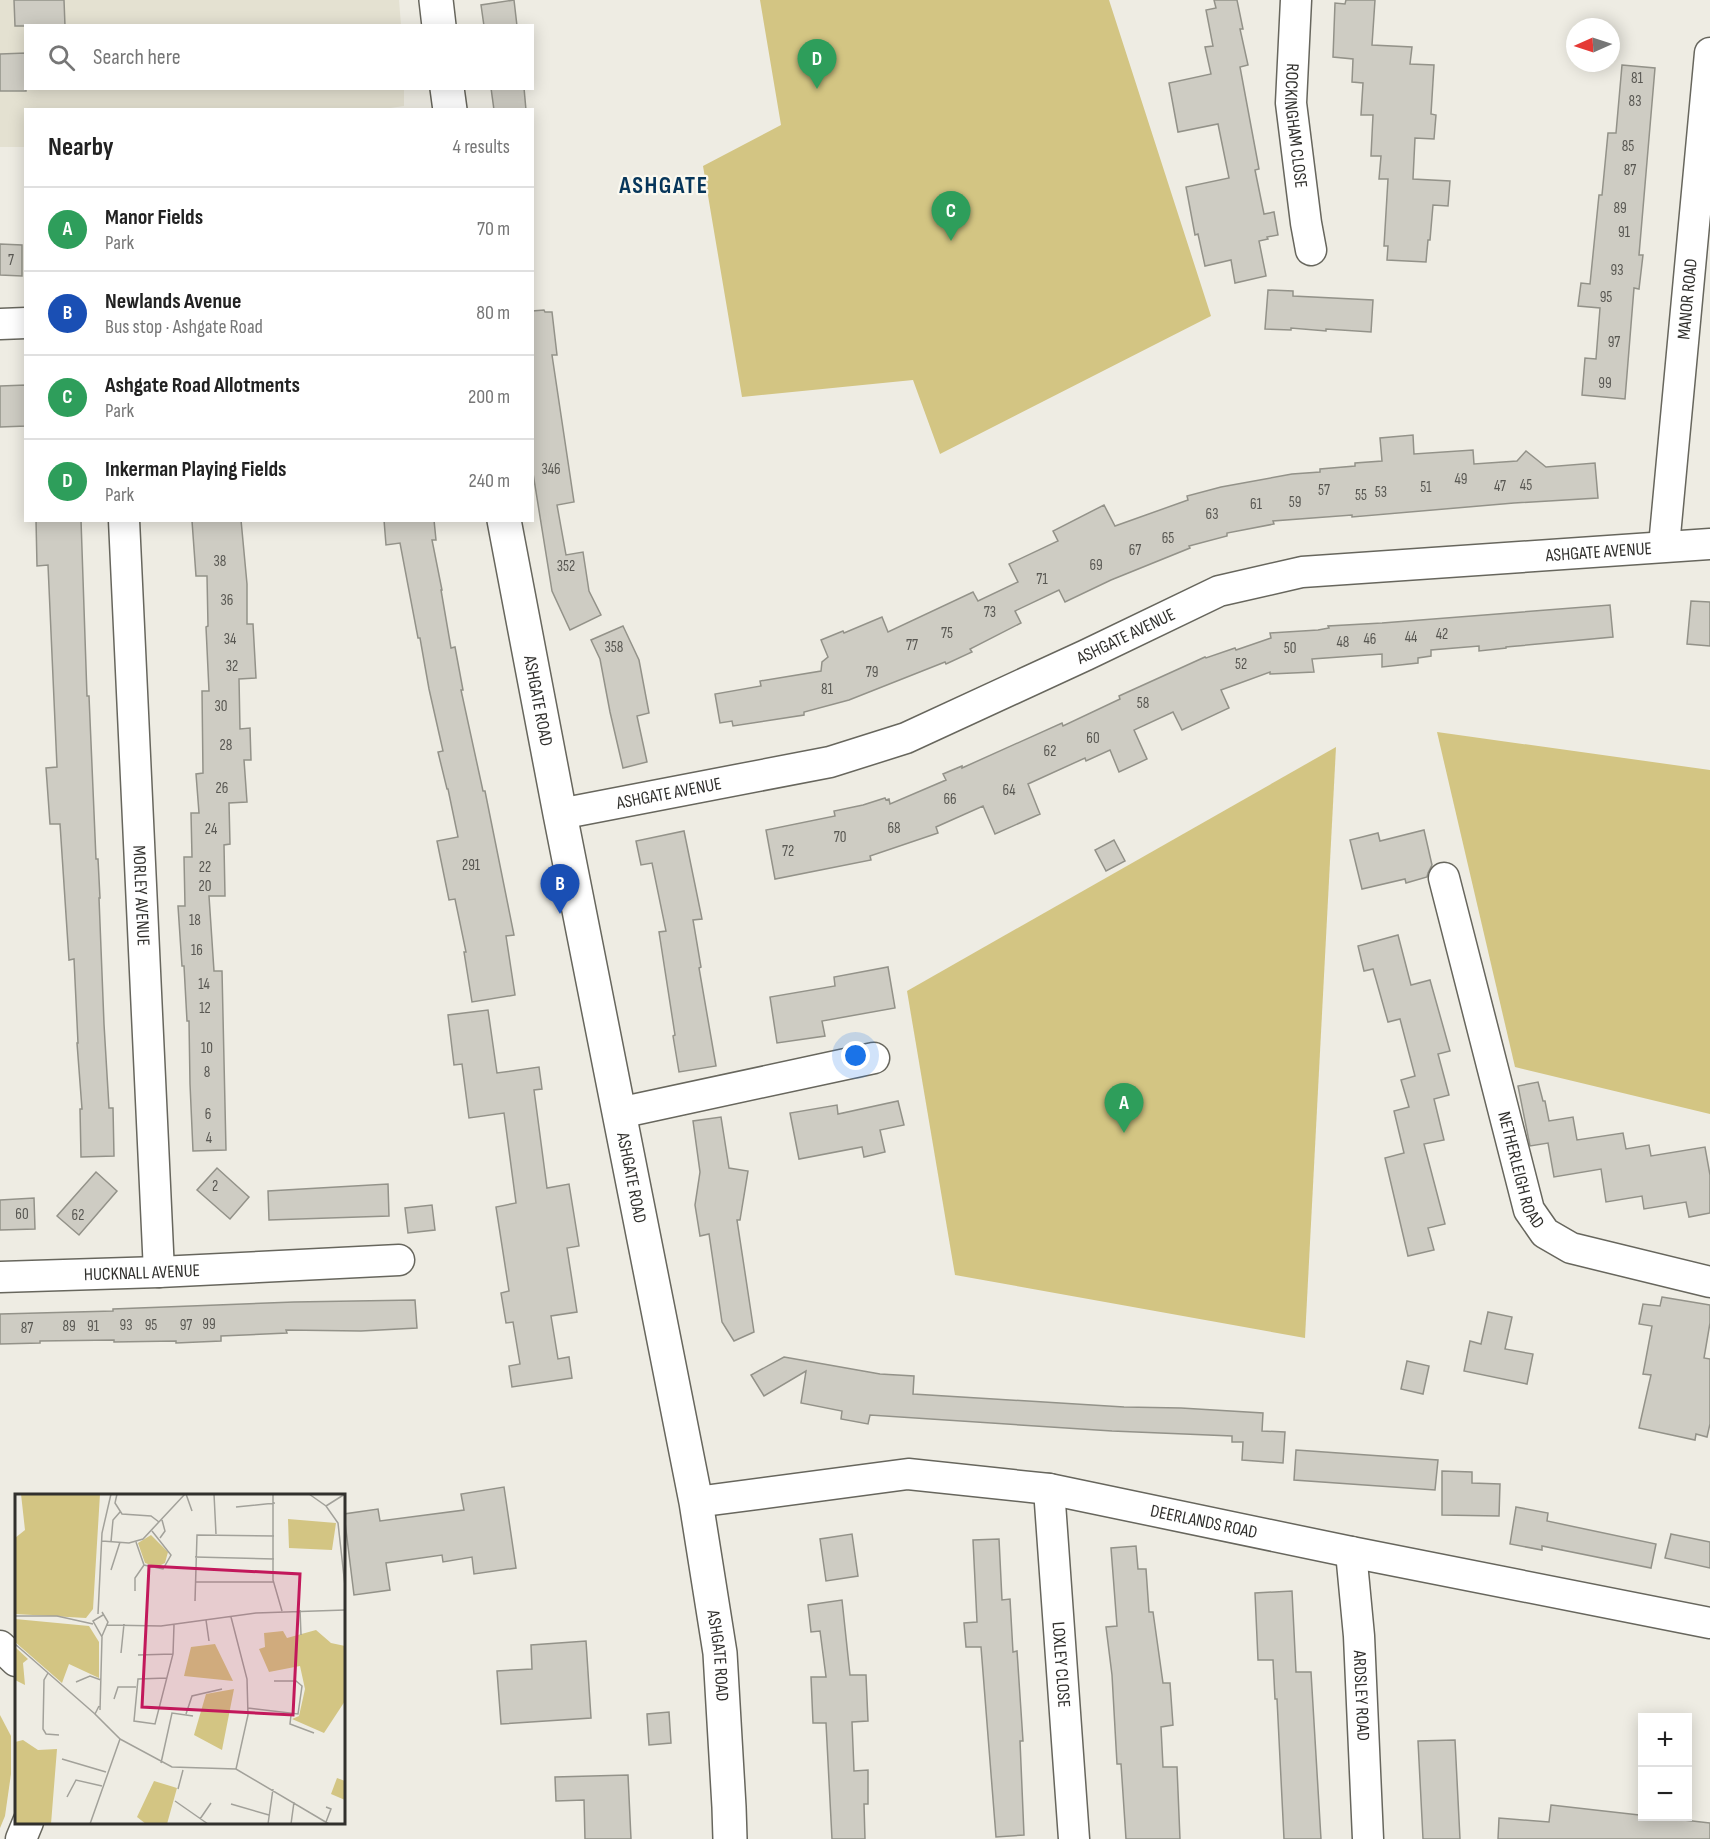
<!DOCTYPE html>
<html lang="en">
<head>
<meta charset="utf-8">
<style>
	:root { --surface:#fff; --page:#f2f2f2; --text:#222; --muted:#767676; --line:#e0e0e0; --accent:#d93025 }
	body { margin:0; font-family:"Sofia Sans Condensed",sans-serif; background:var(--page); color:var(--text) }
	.controls { position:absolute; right:18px; bottom:18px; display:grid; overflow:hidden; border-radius:0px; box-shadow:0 3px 15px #0003 }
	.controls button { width:54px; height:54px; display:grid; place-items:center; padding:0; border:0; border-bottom:2px solid var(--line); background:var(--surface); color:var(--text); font:30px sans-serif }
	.compass { position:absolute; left:1566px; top:18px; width:54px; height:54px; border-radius:50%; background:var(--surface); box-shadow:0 3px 15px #0003; rotate:267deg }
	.you { position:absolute; left:856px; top:1056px; width:21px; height:21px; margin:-15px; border:4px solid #fff; border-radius:50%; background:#1a73e8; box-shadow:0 0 0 9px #1a73e833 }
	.badge { display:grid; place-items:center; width:39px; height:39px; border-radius:50%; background:var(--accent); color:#fff; font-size:20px; font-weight:700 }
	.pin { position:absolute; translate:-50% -50px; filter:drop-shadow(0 2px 3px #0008) }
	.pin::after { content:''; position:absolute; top:32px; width:21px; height:18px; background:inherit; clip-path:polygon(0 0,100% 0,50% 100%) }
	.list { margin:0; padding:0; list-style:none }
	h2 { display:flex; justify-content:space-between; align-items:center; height:78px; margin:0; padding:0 24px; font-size:26px }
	h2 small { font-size:20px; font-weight:400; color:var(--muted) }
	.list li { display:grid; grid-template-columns:39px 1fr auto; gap:18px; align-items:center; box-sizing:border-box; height:84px; padding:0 24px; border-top:2px solid var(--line) }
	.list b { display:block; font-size:22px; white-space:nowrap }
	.list p { margin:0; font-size:20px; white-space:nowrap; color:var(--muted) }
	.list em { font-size:20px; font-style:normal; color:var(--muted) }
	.icon { flex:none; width:33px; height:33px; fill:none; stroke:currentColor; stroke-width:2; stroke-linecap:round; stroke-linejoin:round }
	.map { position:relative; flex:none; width:1710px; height:1839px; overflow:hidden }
	.search { position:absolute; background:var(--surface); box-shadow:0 3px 15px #0003; left:24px; top:24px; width:510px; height:66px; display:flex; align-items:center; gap:15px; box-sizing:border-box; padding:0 21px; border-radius:0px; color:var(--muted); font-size:22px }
	.panel { position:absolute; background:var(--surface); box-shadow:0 3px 15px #0003; left:24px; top:108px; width:510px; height:414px; border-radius:0px }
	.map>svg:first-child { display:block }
	.built { fill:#e4e1d1 }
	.green { fill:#d3c583 }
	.building { fill:#ceccc3; stroke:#939289; stroke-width:1.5 }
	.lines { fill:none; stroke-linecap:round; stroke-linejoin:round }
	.street-casing { stroke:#67665d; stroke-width:33 }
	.secondary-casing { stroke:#67665d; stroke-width:36 }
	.street { stroke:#fff; stroke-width:30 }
	.secondary { stroke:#fff; stroke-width:33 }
	.labels { text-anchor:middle; stroke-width:4.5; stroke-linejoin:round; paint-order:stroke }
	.number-label { font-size:15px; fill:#585752 }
	.street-label { font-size:18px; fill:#31302d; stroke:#fbf9f0 }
	.district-label { font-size:24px; font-weight:bold; letter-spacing:1.5px; fill:#07365a; stroke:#fbf9f0 }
	.inset-road { fill:none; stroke:#a2a19a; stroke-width:1.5 }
	.view { fill:#c2185b; fill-opacity:0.15; stroke:#c2185b; stroke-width:3 }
	.inset-edge { fill:none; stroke:#31302d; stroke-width:3 }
</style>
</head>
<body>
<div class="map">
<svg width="1710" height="1839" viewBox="0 0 1710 1839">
	<rect width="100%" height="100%" fill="#eeece3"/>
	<path class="built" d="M0 0H399L401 25 26 26V88H404V106L377 110H26L25 147H0Z"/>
	<g class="green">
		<path d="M760 0H1109L1211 316 940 454 913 380 742 397 703 166 781 125Z"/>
		<path d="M1437 732 1710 770V1114L1515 1067Z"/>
		<path d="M1336 747 1305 1338 955 1275 907 991Z"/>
		<path d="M0 1715 11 1736V1774L5 1816 0 1828Z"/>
	</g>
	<g class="building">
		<path d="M14 0H64L65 26H15Z"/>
		<path d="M514 0 517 26H484L481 5Z"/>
		<path d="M1214 0H1237L1243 29H1240L1248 65 1240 67 1259 169 1255 170 1264 214 1274 212 1278 235 1267 237 1268 239 1259 241 1266 276 1235 283 1231 260 1205 266 1198 234 1195 235 1186 187 1229 178 1218 124 1178 132 1169 83 1211 74 1205 47 1213 46 1206 10 1216 8Z"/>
		<path d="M1346 0H1375L1372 45 1412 47 1410 64 1434 65 1431 114 1436 115 1434 139 1415 138 1413 179 1450 181 1448 206 1433 205 1430 240H1428L1426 262 1387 260 1388 246H1384L1388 179H1379L1381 156H1371L1373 115H1361L1363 83 1352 82 1353 59 1333 57 1335 3 1345 4Z"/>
		<path d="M26 53V91H0V54Z"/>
		<path d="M1622 65 1655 68 1639 255H1643L1639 289 1634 288 1625 399 1582 395 1585 358 1596 359 1600 308 1578 306 1581 283 1590 284 1599 195H1602L1608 133H1616Z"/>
		<path d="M491 88H524L526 110H494Z"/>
		<path d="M0 244 22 245V276L0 275Z"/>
		<path d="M1268 290 1293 291V296L1373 300 1371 332 1326 329V331L1291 328V330L1265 329Z"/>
		<path d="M544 310 545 312H552L557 355H552L574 502 557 505 566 555 583 552 589 591 601 615 570 630 552 591 532 467V311Z"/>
		<path d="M26 385V426L0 427V386Z"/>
		<path d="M1413 435 1414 454 1473 450 1474 464 1517 461 1526 451 1546 467 1595 463 1598 498 1514 503 1352 517V515L1273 521 1274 524 1227 533V536L1189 546 1190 548 1111 580 1065 602 1059 590 1015 611 1021 623 970 649 972 652 946 664 945 662 849 700 804 712V715L733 726 732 721 720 723 715 694 761 686 760 681 821 671 822 662 828 657 821 640 843 631 844 633 882 617 888 632 973 592 978 601 1018 582 1009 564 1058 541 1053 531 1104 505 1115 526 1188 500 1187 496 1221 487 1292 474 1320 472V469L1355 466V463L1382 461 1380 438Z"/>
		<path d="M36 520H81L87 696H89L96 859H98L100 898H99L104 1024 109 1108H113L114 1156 81 1157 80 1109H82L77 1043H78L74 959 69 960 60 824H50L46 768 57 767 48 565 37 566Z"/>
		<path d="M205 520H241L247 584V624H253L256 678 239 679 240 729 250 728 251 760H244L247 802 229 803 230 844 224 845 225 896H209L214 971H222L226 1150 193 1151 190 1084 189 1021H187L184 966H182L178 906H185L184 857H192L191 813H199L196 774 203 773 202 691H209L206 627 208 626 207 576H196L192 521Z"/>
		<path d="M384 520H434L436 540H432L442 590H441L451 648 455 647 463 690H461L483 791H485L514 935 506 936 515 995 472 1002 464 952H466L455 899 449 900 437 841 458 837 448 789H447L438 752 443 751 429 689 420 638H418L400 543 386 545Z"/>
		<path d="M1691 601 1710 602V646L1687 644Z"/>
		<path d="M1610 605 1613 637 1506 647V648L1479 651V646L1431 650V656L1418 658V663L1382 667V654L1312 659 1314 672 1270 674V672L1221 690 1229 708 1182 730 1173 712 1134 730 1147 759 1119 772 1110 750 1086 761 1085 758 1028 784 1040 814 995 834 983 806 936 827 938 833 870 856 871 860 775 879 766 830 835 816 834 811 863 805 885 798 886 800 889 799 890 804 946 780 943 774 962 766V768L1062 723 1063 726 1120 699 1119 696 1205 657 1206 658 1235 648 1236 650 1271 638 1270 633 1318 630 1329 628 1328 626 1382 623Z"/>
		<path d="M623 626 639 660 649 713 637 716 647 762 623 768 610 712 600 659 591 640Z"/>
		<path d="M1424 830 1432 865 1428 873 1427 877 1406 883 1405 879 1362 889 1350 840 1378 833 1380 841Z"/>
		<path d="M684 831 702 919 693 920 701 967 699 968 716 1066 679 1072 673 1036 675 1035 659 932 666 931 652 863 641 865 636 841Z"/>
		<path d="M1114 840 1125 861 1106 871 1095 850Z"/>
		<path d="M1398 935 1411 985 1430 980 1450 1051 1438 1054 1449 1095 1434 1099 1444 1140 1424 1144 1445 1224 1428 1228 1434 1250 1408 1256 1385 1158 1404 1153 1394 1111 1409 1107 1401 1080 1415 1076 1400 1019 1388 1022 1373 969 1364 971 1358 946Z"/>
		<path d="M888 967 895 1008 822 1021 825 1036 777 1043 770 997 835 986 834 977Z"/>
		<path d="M488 1010 497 1073 539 1067 542 1089 534 1090 547 1188 569 1184 579 1246 567 1248 577 1312 551 1316 558 1359 569 1357 572 1378 512 1387 509 1366 520 1364 513 1322 506 1323 501 1293 509 1291 496 1207 516 1203 504 1113 469 1118 462 1064 454 1065 448 1015Z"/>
		<path d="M1538 1082 1543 1101H1545L1549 1121 1573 1117 1577 1140 1623 1133 1626 1149 1649 1145 1651 1156 1705 1147 1710 1175V1213L1689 1217 1686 1202 1644 1209 1642 1196 1606 1202 1601 1169 1554 1177 1548 1143 1530 1146 1518 1086Z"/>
		<path d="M898 1101 904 1125 880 1130 885 1152 864 1157 862 1147 799 1159 790 1113 837 1105 838 1114Z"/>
		<path d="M721 1117 729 1168 748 1171 740 1220H737L754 1332 734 1341 722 1322 709 1234 700 1236 695 1205 700 1172 693 1121Z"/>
		<path d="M217 1168 249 1197 230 1219 197 1190Z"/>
		<path d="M96 1172 117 1191 79 1235 57 1216Z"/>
		<path d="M388 1184 389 1216 269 1220 268 1191Z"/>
		<path d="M34 1198 35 1229 0 1230V1200Z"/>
		<path d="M432 1205 435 1230 408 1233 405 1208Z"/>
		<path d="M1662 1297 1710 1305V1323L1704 1358 1710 1359V1424L1707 1437 1696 1434 1695 1440 1639 1428 1651 1375 1643 1374 1652 1326 1639 1324 1643 1304 1660 1306Z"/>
		<path d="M415 1300 417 1328 361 1331 286 1330 287 1333 221 1336V1341L176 1343V1341L114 1342V1340L40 1341V1343L0 1344V1314L113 1311V1309L294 1302Z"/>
		<path d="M1488 1312 1512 1317 1505 1349 1533 1354 1527 1384 1464 1371 1470 1341 1481 1344Z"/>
		<path d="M784 1357 880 1374 914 1376 913 1394 1124 1407 1181 1408 1263 1413 1262 1431 1285 1432 1283 1463 1242 1460 1243 1442H1232V1436L1112 1431 870 1415 868 1424 841 1419 842 1411 801 1403 806 1371 764 1396 751 1375Z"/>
		<path d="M1407 1361 1429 1366 1423 1394 1401 1389Z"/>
		<path d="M1296 1450 1438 1460 1435 1490 1294 1480Z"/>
		<path d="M1442 1471 1472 1472V1483L1500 1484 1499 1516 1442 1515Z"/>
		<path d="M504 1487 516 1568 474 1574 472 1557 443 1562 442 1555 386 1563 390 1590 354 1595 344 1514 378 1509 380 1521 464 1510 461 1494Z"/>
		<path d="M1516 1507 1548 1513 1547 1521 1656 1544 1651 1568 1542 1546V1550L1510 1544Z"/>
		<path d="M852 1534 858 1576 826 1581 820 1539Z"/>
		<path d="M1671 1534 1710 1542V1568L1665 1558Z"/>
		<path d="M999 1539 1002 1600 1010 1599 1013 1652 1017 1651 1023 1741H1020L1024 1835 996 1837 981 1647H966L964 1623 977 1622 973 1540Z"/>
		<path d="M1136 1546 1138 1569H1146L1149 1612H1153L1163 1683H1170L1173 1725 1161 1727 1163 1767H1177L1180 1839H1126L1121 1764H1117L1112 1675 1106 1627 1117 1626 1111 1548Z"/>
		<path d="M1292 1591 1296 1672H1311L1321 1839H1284L1277 1699H1275L1273 1660H1258L1255 1593Z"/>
		<path d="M842 1600 850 1675H866L868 1721 852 1722 854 1771 868 1770V1804H864L865 1839H832L826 1723H813L811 1677H826L820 1631 811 1632 808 1605Z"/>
		<path d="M586 1641 591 1718 501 1724 497 1671 532 1669 531 1645Z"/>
		<path d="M669 1712 671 1743 649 1745 647 1714Z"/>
		<path d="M1455 1740 1460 1839H1423L1418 1741Z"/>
		<path d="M628 1775 631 1839H585L584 1800 556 1801 555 1777Z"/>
		<path d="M1551 1805 1710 1823V1839H1498L1499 1818 1549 1822Z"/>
	</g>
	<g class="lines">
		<defs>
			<g id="street">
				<path id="s1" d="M1296 0 1291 103 1306 223 1311 250"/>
				<path d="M0 324 26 323"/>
				<path id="s2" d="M124 520 159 1272"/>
				<path id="s3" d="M1664 546 1710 53"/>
				<path id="s4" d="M560 814 830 762 906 738 1086 655 1219 591 1302 572 1710 544"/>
				<path id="s5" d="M1444 878 1529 1210 1545 1233 1571 1248 1710 1282"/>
				<path d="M619 1113 874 1058"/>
				<path id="s6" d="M0 1277 159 1272 399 1260"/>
				<path id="s7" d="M1049 1489 1074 1839"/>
				<path id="s8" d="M696 1502 908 1474 1049 1489 1351 1552 1710 1623"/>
				<path id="s9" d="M1351 1552 1359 1636 1368 1839"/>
				<path d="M0 1646 16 1661"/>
				<path d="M21 1839 28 1822"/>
			</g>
			<g id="secondary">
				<path d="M436 0 439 26"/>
				<path d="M447 88 450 110"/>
				<path id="s10" d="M504 520 560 814 696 1502 720 1653 729 1807 730 1839"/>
			</g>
		</defs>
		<use href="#street" class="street-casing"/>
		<use href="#secondary" class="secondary-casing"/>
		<use href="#street" class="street"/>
		<use href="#secondary" class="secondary"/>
	</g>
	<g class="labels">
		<g class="number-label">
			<text x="1637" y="83">81</text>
			<text x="1635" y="106">83</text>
			<text x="1628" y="151">85</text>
			<text x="1630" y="175">87</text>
			<text x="1620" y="213">89</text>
			<text x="1624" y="237">91</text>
			<text x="11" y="265">7</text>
			<text x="1617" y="275">93</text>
			<text x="1606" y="302">95</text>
			<text x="1614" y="347">97</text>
			<text x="1605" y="388">99</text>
			<text x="551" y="474">346</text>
			<text x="1461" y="484">49</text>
			<text x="1526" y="490">45</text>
			<text x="1500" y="491">47</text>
			<text x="1426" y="492">51</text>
			<text x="1324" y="495">57</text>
			<text x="1381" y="497">53</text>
			<text x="1361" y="500">55</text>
			<text x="1295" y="507">59</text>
			<text x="1256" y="509">61</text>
			<text x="1212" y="519">63</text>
			<text x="1168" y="543">65</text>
			<text x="1135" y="555">67</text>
			<text x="220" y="566">38</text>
			<text x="1096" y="570">69</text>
			<text x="566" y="571">352</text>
			<text x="1042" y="584">71</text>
			<text x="227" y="605">36</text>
			<text x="990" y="617">73</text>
			<text x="947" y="638">75</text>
			<text x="1442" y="639">42</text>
			<text x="1411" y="642">44</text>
			<text x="230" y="644">34</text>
			<text x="1370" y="644">46</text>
			<text x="1343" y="647">48</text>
			<text x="912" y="650">77</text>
			<text x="614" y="652">358</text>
			<text x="1290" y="653">50</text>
			<text x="1241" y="669">52</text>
			<text x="232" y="671">32</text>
			<text x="872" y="677">79</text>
			<text x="827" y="694">81</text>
			<text x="1143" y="708">58</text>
			<text x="221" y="711">30</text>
			<text x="1093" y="743">60</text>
			<text x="226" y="750">28</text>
			<text x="1050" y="756">62</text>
			<text x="222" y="793">26</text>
			<text x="1009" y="795">64</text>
			<text x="950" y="804">66</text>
			<text x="894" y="833">68</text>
			<text x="211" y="834">24</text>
			<text x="840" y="842">70</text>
			<text x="788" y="856">72</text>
			<text x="471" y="870">291</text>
			<text x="205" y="872">22</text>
			<text x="205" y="891">20</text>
			<text x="195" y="925">18</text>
			<text x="197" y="955">16</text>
			<text x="204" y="989">14</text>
			<text x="205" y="1013">12</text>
			<text x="207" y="1053">10</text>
			<text x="207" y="1077">8</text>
			<text x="208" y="1119">6</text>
			<text x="209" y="1143">4</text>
			<text x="215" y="1191">2</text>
			<text x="22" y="1219">60</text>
			<text x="78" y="1220">62</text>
			<text x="209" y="1329">99</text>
			<text x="126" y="1330">93</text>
			<text x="151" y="1330">95</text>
			<text x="186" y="1330">97</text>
			<text x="69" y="1331">89</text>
			<text x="93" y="1331">91</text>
			<text x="27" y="1333">87</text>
		</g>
		<g class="street-label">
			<text dy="6" stroke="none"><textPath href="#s1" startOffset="126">ROCKINGHAM CLOSE</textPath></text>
			<text dy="6" stroke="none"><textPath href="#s3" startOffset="248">MANOR ROAD</textPath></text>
			<text dy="6" stroke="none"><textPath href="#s4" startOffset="1083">ASHGATE AVENUE</textPath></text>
			<text dy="6" stroke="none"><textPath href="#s4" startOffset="597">ASHGATE AVENUE</textPath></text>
			<text dy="6" stroke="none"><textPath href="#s10" startOffset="184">ASHGATE ROAD</textPath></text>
			<text dy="6" stroke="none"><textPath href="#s4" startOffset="111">ASHGATE AVENUE</textPath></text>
			<text dy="6" stroke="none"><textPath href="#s2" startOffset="376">MORLEY AVENUE</textPath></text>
			<text dy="6" stroke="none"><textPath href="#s5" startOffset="302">NETHERLEIGH ROAD</textPath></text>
			<text dy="6" stroke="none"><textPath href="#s10" startOffset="670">ASHGATE ROAD</textPath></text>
			<text dy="6" stroke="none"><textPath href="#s6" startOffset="142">HUCKNALL AVENUE</textPath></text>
			<text dy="6" stroke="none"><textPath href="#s8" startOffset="514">DEERLANDS ROAD</textPath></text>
			<text dy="6" stroke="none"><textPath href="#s10" startOffset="1156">ASHGATE ROAD</textPath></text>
			<text dy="6" stroke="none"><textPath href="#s7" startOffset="176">LOXLEY CLOSE</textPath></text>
			<text dy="6" stroke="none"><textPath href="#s9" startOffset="144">ARDSLEY ROAD</textPath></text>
		</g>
		<g class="district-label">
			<text x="664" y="193">ASHGATE</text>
		</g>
	</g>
	<g transform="translate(15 1494)">
		<rect width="330" height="330" fill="#eeece3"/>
		<path d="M6 0H85L78 115 71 124 0 120V44L10 36ZM273 25 321 29 317 56 274 54ZM136 41 153 58 150 69 142 73 130 69 123 49ZM0 125 74 132 84 148V184L54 170 47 189 0 148ZM301 136 316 149 330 152V207L309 239 277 225 284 222 290 195 285 172 254 178 244 155 250 153 249 139 268 137 272 144ZM200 150 218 187 169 182 176 153ZM0 153 13 165 8 169 10 191 0 186ZM219 195 207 256 179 241 191 200ZM8 246 23 256 42 255 36 330H0V248ZM322 284 330 287V306L316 300ZM139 287 162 294 152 330H131L122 323Z" fill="#d3c583"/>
		<path class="inset-road" d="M102 0 100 9 107 20 136 22 144 28M171 0 177 17M199 0 201 40M258 0V86L267 117M294 0 311 12 323 29 330 92M311 12 330 0M221 13 260 9M145 44 150 37 147 26M87 47 114 49 128 45 170 0M96 48 98 26 105 18M121 48 129 71 148 75 156 61 137 37M180 63 259 65M96 76 105 48M180 88H258M120 97V84L129 71M180 107 182 41 259 42M285 116 286 141M87 118 93 128 87 142M83 120 87 39 96 0M0 122H42L78 130M216 123 232 185 233 221 221 275M191 126 194 147M92 131 146 132 241 119 330 116M0 150 80 220M106 159 109 130M123 161 158 160M33 179 29 186 28 235 31 240 44 241M152 184 123 185 119 227 140 230 158 160 159 131M61 188 75 182 86 186M99 205 103 193H121M233 214 283 220 287 192 281 187H259M85 216 87 143 78 127 88 121M171 220 177 202 207 195M276 221 275 230 299 239M105 245 157 273 221 275 314 330M47 265 91 278M146 269 157 219 178 222M163 295 168 276M52 303 61 286 87 292M160 307 193 330M216 310 254 321M311 313 316 315 311 328M185 325 196 309M75 330 105 245 80 220 84 212M253 330 258 295M276 330 279 308"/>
		<path class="view" d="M134 72 285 80 278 221 127 213Z"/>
		<rect width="330" height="330" class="inset-edge"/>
	</g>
</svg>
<div class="controls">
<button>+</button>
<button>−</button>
</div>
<svg class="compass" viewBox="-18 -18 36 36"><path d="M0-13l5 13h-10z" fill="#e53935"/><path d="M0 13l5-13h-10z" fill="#767676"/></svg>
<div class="you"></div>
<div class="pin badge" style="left:1124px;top:1133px;background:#2e9e5b">A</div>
<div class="pin badge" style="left:560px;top:914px;background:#1a4fb4">B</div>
<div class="pin badge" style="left:951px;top:241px;background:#2e9e5b">C</div>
<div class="pin badge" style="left:817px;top:89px;background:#2e9e5b">D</div>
<div class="search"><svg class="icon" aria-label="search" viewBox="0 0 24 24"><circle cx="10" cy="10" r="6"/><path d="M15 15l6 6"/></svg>Search here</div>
<section class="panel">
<h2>Nearby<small>4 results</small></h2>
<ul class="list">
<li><span class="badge" style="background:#2e9e5b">A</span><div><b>Manor Fields</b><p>Park</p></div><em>70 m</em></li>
<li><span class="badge" style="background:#1a4fb4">B</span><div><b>Newlands Avenue</b><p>Bus stop · Ashgate Road</p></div><em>80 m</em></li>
<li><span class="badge" style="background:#2e9e5b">C</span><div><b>Ashgate Road Allotments</b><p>Park</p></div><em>200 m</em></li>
<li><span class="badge" style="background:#2e9e5b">D</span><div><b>Inkerman Playing Fields</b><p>Park</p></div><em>240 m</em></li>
</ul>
</section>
</div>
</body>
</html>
